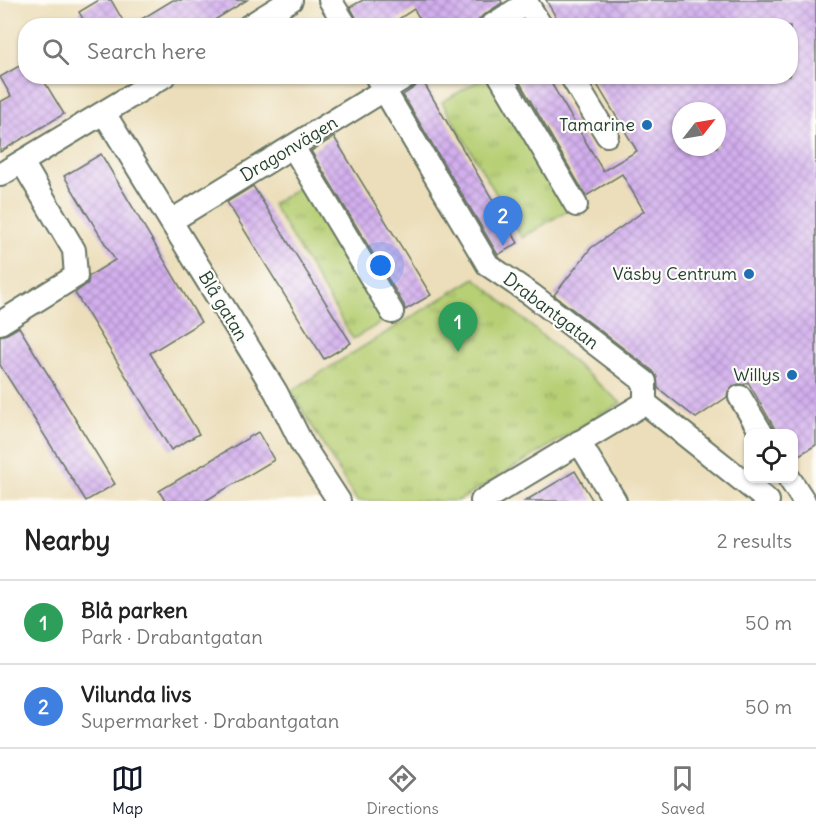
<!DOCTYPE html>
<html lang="en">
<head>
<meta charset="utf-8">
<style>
	:root { --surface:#fff; --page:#f2f2f2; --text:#222; --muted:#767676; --line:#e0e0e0; --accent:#111827 }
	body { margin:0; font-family:Delius,sans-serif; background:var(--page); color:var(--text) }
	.controls { position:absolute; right:18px; bottom:18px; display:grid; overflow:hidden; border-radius:12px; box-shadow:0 2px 4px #0004 }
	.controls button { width:54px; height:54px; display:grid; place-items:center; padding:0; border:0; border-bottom:2px solid var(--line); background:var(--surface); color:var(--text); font:30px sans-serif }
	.compass { position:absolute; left:672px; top:102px; width:54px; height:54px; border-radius:50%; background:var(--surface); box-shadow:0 2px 4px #0004; rotate:59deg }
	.you { position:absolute; left:381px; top:266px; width:21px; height:21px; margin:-15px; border:4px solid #fff; border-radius:50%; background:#1a73e8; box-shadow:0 0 0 9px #1a73e833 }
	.badge { display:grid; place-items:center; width:39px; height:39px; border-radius:50%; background:var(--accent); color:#fff; font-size:20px; font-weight:700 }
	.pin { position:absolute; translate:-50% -50px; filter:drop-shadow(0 2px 3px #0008) }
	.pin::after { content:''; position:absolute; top:32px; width:21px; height:18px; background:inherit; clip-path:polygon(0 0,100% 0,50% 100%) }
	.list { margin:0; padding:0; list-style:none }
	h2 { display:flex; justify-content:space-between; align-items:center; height:78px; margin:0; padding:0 24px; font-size:26px }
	h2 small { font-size:20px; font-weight:400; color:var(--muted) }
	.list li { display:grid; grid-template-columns:39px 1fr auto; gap:18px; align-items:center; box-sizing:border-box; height:84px; padding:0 24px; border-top:2px solid var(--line) }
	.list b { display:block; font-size:22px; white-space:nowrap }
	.list p { margin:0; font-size:20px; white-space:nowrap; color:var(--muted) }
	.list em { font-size:20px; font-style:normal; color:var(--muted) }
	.icon { flex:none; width:33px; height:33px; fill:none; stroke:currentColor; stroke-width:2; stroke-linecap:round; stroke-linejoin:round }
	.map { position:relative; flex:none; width:816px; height:501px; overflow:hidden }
	.search { position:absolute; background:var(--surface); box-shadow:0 2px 4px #0004; left:18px; right:18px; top:18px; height:66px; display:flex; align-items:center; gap:15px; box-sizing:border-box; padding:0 21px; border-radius:24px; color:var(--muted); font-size:22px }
	.sheet { height:246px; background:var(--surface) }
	nav { display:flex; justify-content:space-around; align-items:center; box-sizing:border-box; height:84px; border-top:2px solid var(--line); background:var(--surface); font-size:16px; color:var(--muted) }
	nav a { display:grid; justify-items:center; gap:3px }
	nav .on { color:var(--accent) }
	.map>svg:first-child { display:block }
	.park { fill:url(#park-tufts); stroke:#6b8654; stroke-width:1.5 }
	.building { fill:url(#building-cross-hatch); fill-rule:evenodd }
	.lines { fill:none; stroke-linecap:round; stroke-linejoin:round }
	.minor-casing { stroke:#677563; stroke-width:26 }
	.minor { stroke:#fff; stroke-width:22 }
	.poi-dot { fill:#1f6fb2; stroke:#fdfcf7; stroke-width:2 }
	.labels { text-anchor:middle; stroke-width:4.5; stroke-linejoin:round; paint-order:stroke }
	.poi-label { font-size:18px; fill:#1f3d34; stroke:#fdfcf7; text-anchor:end }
	.street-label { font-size:18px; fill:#1f3d34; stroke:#fdfcf7 }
</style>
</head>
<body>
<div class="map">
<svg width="816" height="501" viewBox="0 0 816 501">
	<defs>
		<pattern id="park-tufts" width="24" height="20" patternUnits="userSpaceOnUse" patternTransform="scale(1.5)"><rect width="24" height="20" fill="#b7cf74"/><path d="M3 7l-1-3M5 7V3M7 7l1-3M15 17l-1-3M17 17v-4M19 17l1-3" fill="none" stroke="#94a960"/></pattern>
		<pattern id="building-cross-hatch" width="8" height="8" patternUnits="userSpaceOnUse" patternTransform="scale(1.5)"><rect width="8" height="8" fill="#d3afee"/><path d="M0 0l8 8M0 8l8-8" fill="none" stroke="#ab90c2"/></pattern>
	</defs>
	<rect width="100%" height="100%" fill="#fdfcf7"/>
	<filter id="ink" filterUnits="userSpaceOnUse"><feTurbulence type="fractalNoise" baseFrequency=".0167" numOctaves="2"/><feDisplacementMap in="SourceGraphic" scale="12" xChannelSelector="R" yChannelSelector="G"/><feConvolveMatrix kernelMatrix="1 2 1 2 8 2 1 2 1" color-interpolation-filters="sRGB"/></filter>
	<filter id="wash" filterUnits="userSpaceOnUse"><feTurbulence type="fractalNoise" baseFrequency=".008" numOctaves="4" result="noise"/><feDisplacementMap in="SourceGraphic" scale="24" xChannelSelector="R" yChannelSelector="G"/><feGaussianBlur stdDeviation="1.35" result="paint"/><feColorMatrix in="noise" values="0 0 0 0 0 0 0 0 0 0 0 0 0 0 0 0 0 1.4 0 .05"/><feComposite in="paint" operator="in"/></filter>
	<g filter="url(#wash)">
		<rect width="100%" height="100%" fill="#ecdeba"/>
		<g class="park">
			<path d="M485 77H500L576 205 522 238 442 102Z"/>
			<path d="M312 180 394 315 353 339 272 204Z"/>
			<path d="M475 278 621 403 458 501H357L291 391Z"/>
		</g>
		<g id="blocks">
			<g class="building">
				<path d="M99 0H111L126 26H87L79 12Z"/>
				<path d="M173 0H247L205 26H130Z"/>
				<path d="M363 0H501L502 3 483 15 479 19 478 26H424L414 9 388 26H360L357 19 350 7Z"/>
				<path d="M546 0H816V445L794 458V434H778L748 382 744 385 739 384 733 386 728 391 727 397 696 418 658 388 657 377 653 371 554 295 591 248 644 211 622 174 586 196 516 76H547L603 171 637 151 592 76H790V26H561ZM681 111H717V147H681Z"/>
				<path d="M26 62V76H41L64 114 0 152V102L11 96 0 77Z"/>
				<path d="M421 78 518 243 498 255 403 95 415 87Z"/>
				<path d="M334 137 431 295 405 310 404 305 311 151Z"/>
				<path d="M101 154 201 322 150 353 199 434 171 450 75 293 88 283 89 276 115 260 64 176Z"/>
				<path d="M253 186 351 343 324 359 227 202Z"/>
				<path d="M19 327 115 484 86 501 0 365V336L7 334Z"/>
				<path d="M258 432 274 460 205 501H165L159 491Z"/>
				<path d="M575 471 593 501H525Z"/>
			</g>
		</g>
	</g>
	<g filter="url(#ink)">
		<use href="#blocks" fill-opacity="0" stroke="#677563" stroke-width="1.5"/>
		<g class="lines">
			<defs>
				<g id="minor">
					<path d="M330 0 346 26"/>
					<path d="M525 0 541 26"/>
					<path d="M249 26 291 0"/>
					<path d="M491 26 527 3"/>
					<path d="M376 76 488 265 532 295 645 382V403"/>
					<path d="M500 76 576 205"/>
					<path d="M571 76 607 135"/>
					<path d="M104 113 276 392 302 444 339 501"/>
					<path d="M293 147 392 312"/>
					<path d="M0 175 164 76"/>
					<path d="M171 221 407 76"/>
					<path d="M0 323 76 276 74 250 22 162"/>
					<path d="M740 397 762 434"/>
					<path d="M645 403 768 501"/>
					<path d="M579 442 615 501"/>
					<path d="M789 478 804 501"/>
					<path d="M482 501 645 403"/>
				</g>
			</defs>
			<use href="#minor" class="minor-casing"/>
			<use href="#minor" class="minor"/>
		</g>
	</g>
	<g class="poi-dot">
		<circle cx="647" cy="125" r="6"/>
		<circle cx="749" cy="274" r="6"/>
		<circle cx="792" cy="375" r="6"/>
	</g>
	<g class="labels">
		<g class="poi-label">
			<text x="635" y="131">Tamarine</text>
			<text x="737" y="280">Väsby Centrum</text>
			<text x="780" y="381">Willys</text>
		</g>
		<g class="street-label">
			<text transform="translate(289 149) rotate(-31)" y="6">Dragonvägen</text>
			<text transform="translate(223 306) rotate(59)" y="6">Blå gatan</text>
			<text transform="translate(551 311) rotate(37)" y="6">Drabantgatan</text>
		</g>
	</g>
</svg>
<div class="controls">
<button><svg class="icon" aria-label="locate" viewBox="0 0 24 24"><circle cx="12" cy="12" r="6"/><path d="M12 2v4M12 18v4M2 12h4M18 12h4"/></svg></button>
</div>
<svg class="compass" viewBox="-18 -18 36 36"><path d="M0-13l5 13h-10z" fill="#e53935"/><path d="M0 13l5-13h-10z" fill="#767676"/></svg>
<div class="you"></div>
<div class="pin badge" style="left:458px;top:352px;background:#2e9e5b">1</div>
<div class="pin badge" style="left:503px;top:246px;background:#3f7fe0">2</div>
<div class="search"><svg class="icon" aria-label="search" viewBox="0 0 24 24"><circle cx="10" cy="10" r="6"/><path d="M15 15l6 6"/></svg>Search here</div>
</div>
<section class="sheet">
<h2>Nearby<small>2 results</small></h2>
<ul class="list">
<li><span class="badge" style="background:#2e9e5b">1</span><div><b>Blå parken</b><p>Park · Drabantgatan</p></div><em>50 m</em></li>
<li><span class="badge" style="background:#3f7fe0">2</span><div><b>Vilunda livs</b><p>Supermarket · Drabantgatan</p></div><em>50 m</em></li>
</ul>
</section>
<nav>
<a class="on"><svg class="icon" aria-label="map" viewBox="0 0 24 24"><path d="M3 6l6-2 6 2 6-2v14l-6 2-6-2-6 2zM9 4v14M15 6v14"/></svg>Map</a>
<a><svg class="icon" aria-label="directions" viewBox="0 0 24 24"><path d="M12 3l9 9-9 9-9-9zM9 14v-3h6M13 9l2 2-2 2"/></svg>Directions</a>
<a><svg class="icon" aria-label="saved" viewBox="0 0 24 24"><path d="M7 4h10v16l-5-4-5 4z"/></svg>Saved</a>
</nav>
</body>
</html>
